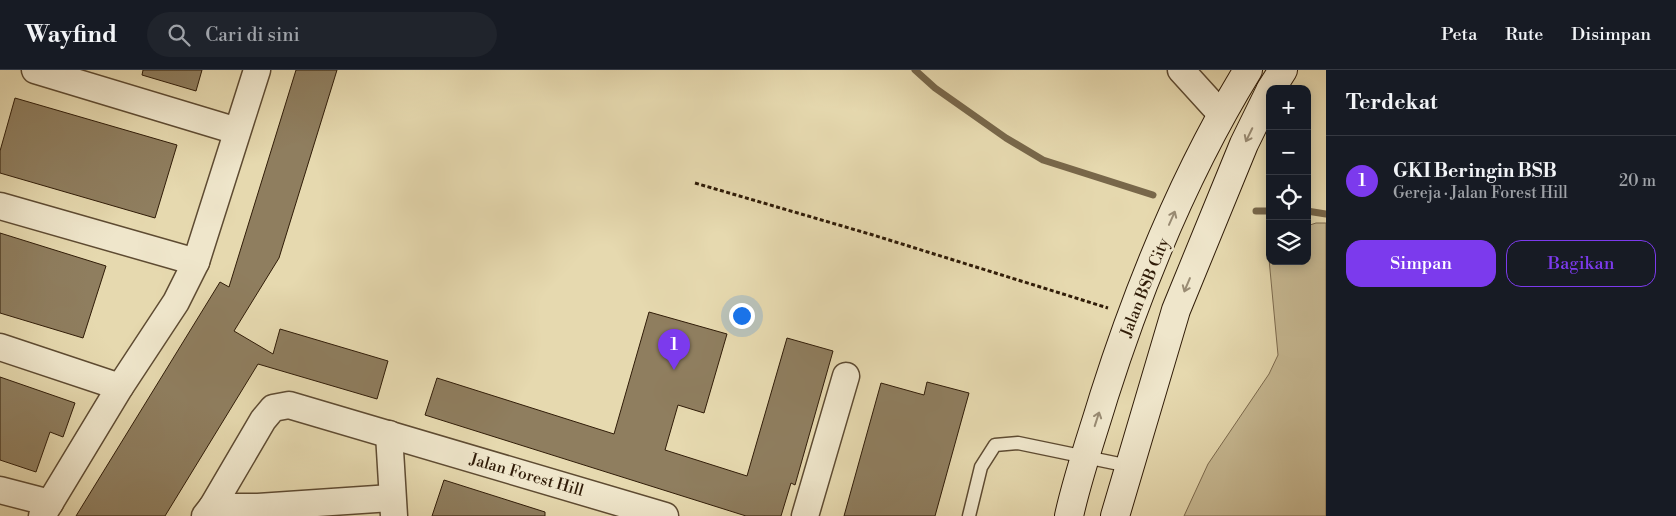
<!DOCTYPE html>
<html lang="id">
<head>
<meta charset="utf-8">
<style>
	:root { --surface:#171b24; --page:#20242c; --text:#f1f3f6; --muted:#9ea1a6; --line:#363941; --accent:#7c3aed }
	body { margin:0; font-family:"Libre Bodoni",serif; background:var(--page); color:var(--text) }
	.controls { position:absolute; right:15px; top:15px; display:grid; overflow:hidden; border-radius:10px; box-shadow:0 2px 12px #0003 }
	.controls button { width:45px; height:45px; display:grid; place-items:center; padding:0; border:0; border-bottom:1px solid var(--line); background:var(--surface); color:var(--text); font:25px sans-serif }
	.you { position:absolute; left:741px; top:245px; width:18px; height:18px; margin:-12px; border:4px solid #fff; border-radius:50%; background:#1a73e8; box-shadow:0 0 0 8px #1a73e833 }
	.badge { display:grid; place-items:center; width:32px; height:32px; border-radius:50%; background:var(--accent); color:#fff; font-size:16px; font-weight:700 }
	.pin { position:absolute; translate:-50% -41px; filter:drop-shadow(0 1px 2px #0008) }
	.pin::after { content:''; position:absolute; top:26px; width:18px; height:15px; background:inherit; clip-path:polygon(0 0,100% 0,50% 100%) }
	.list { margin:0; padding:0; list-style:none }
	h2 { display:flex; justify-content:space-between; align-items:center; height:65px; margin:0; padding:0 20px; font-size:21px }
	h2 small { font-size:16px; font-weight:400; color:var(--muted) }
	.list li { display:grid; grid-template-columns:32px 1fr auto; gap:15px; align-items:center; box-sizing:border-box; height:90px; padding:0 20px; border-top:1px solid var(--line) }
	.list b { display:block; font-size:19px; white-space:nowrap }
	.list p { margin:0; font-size:16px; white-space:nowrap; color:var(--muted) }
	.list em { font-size:16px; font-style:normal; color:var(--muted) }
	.actions { display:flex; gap:10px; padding:15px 20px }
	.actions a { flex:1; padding:11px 0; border:1px solid var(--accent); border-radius:15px; text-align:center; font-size:18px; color:var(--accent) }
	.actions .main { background:var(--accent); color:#fff }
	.icon { flex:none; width:28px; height:28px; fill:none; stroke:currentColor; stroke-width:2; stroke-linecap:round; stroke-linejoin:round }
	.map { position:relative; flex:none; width:1326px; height:446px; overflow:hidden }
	header { display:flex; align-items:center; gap:30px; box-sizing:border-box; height:70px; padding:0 25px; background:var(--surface); border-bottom:1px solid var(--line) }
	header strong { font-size:24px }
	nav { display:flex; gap:28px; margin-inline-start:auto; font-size:18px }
	.search { width:350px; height:45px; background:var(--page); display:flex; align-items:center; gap:12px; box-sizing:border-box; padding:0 18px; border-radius:28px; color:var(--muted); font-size:19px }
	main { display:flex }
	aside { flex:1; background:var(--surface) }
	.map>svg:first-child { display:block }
	.green { fill:#c7b993; stroke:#7c6a4e }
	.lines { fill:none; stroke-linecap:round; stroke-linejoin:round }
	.stream { stroke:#78674a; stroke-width:7 }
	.building { fill:#8f7e5f; stroke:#301c08 }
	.lane-casing { stroke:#5e4b32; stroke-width:15 }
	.street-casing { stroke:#5e4b32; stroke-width:29 }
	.secondary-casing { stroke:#301c08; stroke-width:30 }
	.path { stroke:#301c08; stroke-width:3; stroke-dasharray:4 2.5; stroke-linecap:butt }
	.lane { stroke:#efe6cb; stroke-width:12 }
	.street { stroke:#efe6cb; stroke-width:26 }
	.secondary { stroke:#efe6cb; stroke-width:28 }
	.oneway { stroke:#998b73 }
	.labels { text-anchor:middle; stroke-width:5; stroke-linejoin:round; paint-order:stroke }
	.street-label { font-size:16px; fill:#301c08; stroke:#efe6cb }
</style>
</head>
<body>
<header>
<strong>Wayfind</strong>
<div class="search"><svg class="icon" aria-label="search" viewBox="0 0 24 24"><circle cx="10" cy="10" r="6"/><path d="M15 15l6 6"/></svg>Cari di sini</div>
<nav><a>Peta</a><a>Rute</a><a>Disimpan</a></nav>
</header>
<main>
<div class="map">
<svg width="1326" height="446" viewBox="0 0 1326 446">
	<rect width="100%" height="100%" fill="#e6d9af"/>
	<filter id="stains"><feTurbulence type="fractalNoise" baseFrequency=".004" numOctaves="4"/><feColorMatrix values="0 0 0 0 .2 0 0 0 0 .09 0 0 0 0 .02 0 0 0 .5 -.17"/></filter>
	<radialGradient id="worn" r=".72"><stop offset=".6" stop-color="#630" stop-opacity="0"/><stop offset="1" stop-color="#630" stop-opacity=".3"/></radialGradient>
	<path class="green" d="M1316 153H1326V446H1184L1208 394 1269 304 1278 285 1269 189 1270 187V191H1307V156Z"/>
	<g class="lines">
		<g class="stream">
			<path d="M915 0 935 18 1006 68 1043 90 1153 125"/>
			<path d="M1256 141H1270"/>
			<path d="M1307 141 1326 144"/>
		</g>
	</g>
	<g class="building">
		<path d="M143 0H202L196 21 142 5Z"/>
		<path d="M296 0H337L279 188 234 261 273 284 280 259 388 291 377 329 258 294 165 446H76L220 212 229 217Z"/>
		<path d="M15 28 177 75 155 148 0 103V81Z"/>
		<path d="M0 163 106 196 83 268 0 243Z"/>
		<path d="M649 242 727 264 704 343 678 335 665 380 747 406 787 268 833 281 795 415 791 413 781 446H746L425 345 437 308 614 364Z"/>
		<path d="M0 307 75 333 63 367 50 362 36 402 0 390Z"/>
		<path d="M927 312 969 323 935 446H844L881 313 924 325Z"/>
		<path d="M444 410 545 442V446H432Z"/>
	</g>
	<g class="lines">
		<defs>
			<path id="lane" d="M969 446 981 397 995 375 1018 373 1129 396"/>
			<g id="street">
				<path d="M35 0 237 61"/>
				<path d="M1181 0 1221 44"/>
				<path d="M0 136 196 192"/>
				<path d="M0 277 120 317"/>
				<path d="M389 364 394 446"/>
				<path d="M0 420 50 433"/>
				<path d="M212 437 263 350 273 338 289 335 665 446"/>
				<path d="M42 446 120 317 176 232 196 192 257 0"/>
				<path d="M205 446 212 437H258L391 428"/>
				<path d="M805 446 846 306"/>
			</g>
			<g id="secondary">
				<path d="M1271 19 1283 0"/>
				<path d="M1069 446C1078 405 1092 366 1104 326 1140 213 1186 101 1248 0"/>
				<path d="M1115 446 1176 240 1244 74 1270 21"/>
			</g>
		</defs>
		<use href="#lane" class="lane-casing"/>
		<use href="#street" class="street-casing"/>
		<use href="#secondary" class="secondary-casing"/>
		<path class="path" d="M695 113 873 165 1108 238"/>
		<use href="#lane" class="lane"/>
		<use href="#street" class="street"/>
		<use href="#secondary" class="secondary"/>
	</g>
	<defs><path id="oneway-shaft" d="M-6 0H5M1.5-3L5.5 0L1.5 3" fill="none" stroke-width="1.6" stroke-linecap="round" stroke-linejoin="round" transform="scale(1.25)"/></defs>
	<g class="oneway">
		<use href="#oneway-shaft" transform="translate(1249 65) rotate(116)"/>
		<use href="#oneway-shaft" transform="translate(1172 148) rotate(-66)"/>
		<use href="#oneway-shaft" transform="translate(1187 215) rotate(113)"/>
		<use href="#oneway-shaft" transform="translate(1097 349) rotate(-72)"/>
	</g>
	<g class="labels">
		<g class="street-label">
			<text transform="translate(1144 217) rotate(-68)" y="6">Jalan BSB City</text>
			<text transform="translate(527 404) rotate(16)" y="6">Jalan Forest Hill</text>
		</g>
	</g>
	<rect width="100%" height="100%" filter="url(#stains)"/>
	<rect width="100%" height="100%" fill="url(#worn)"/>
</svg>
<div class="controls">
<button>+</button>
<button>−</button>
<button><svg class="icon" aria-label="locate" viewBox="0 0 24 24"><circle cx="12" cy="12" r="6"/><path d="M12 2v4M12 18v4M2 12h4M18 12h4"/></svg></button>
<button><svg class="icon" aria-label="layers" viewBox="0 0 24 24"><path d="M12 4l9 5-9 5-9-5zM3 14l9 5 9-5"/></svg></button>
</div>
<div class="you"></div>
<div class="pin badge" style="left:674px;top:300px">1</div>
</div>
<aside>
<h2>Terdekat<small></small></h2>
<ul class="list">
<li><span class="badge">1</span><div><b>GKI Beringin BSB</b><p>Gereja · Jalan Forest Hill</p></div><em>20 m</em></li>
</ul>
<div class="actions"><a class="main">Simpan</a><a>Bagikan</a></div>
</aside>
</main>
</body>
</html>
